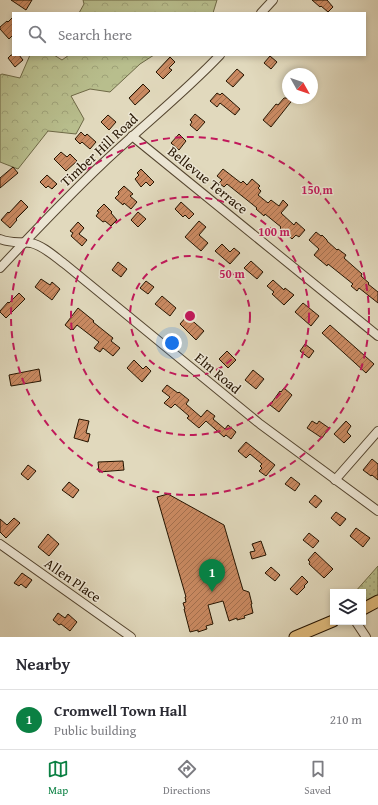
<!DOCTYPE html>
<html lang="en">
<head>
<meta charset="utf-8">
<style>
	:root { --surface:#fff; --page:#f7f7f7; --text:#2b2b33; --muted:#7c7c81; --line:#e1e1e2; --accent:#0b8043 }
	body { margin:0; font-family:"Gentium Book Plus",serif; background:var(--page); color:var(--text) }
	.controls { position:absolute; right:12px; bottom:12px; display:grid; overflow:hidden; border-radius:0px; box-shadow:0 2px 6px #0003 }
	.controls button { width:36px; height:36px; display:grid; place-items:center; padding:0; border:0; border-bottom:1px solid var(--line); background:var(--surface); color:var(--text); font:20px sans-serif }
	.compass { position:absolute; left:282px; top:68px; width:36px; height:36px; border-radius:50%; background:var(--surface); box-shadow:0 2px 6px #0003; rotate:130deg }
	.you { position:absolute; left:172px; top:343px; width:14px; height:14px; margin:-10px; border:3px solid #fff; border-radius:50%; background:#1a73e8; box-shadow:0 0 0 6px #1a73e833 }
	.badge { display:grid; place-items:center; width:26px; height:26px; border-radius:50%; background:var(--accent); color:#fff; font-size:13px; font-weight:700 }
	.pin { position:absolute; translate:-50% -33px; filter:drop-shadow(0 1px 2px #0008) }
	.pin::after { content:''; position:absolute; top:21px; width:14px; height:12px; background:inherit; clip-path:polygon(0 0,100% 0,50% 100%) }
	.list { margin:0; padding:0; list-style:none }
	h2 { display:flex; justify-content:space-between; align-items:center; height:52px; margin:0; padding:0 16px; font-size:17px }
	h2 small { font-size:13px; font-weight:400; color:var(--muted) }
	.list li { display:grid; grid-template-columns:26px 1fr auto; gap:12px; align-items:center; box-sizing:border-box; height:60px; padding:0 16px; border-top:1px solid var(--line) }
	.list b { display:block; font-size:15px; white-space:nowrap }
	.list p { margin:0; font-size:13px; white-space:nowrap; color:var(--muted) }
	.list em { font-size:13px; font-style:normal; color:var(--muted) }
	.icon { flex:none; width:22px; height:22px; fill:none; stroke:currentColor; stroke-width:2; stroke-linecap:round; stroke-linejoin:round }
	.map { position:relative; flex:none; width:378px; height:637px; overflow:hidden }
	.search { position:absolute; background:var(--surface); box-shadow:0 2px 6px #0003; left:12px; right:12px; top:12px; height:44px; display:flex; align-items:center; gap:10px; box-sizing:border-box; padding:0 14px; border-radius:0px; color:var(--muted); font-size:15px }
	.sheet { height:112px; background:var(--surface) }
	nav { display:flex; justify-content:space-around; align-items:center; box-sizing:border-box; height:56px; border-top:1px solid var(--line); background:var(--surface); font-size:11px; color:var(--muted) }
	nav a { display:grid; justify-items:center; gap:2px }
	nav .on { color:var(--accent) }
	.map>svg:first-child { display:block }
	.grass { fill:url(#grass-dots); stroke:#6e6946 }
	.forest { fill:url(#forest-crowns); stroke:#6e6946 }
	.building { fill:url(#building-hatch); stroke:#251400 }
	.lines { fill:none; stroke-linecap:round; stroke-linejoin:round }
	.minor-casing { stroke:#54452f; stroke-width:10 }
	.major-casing { stroke:#251400; stroke-width:13 }
	.minor { stroke:#ece6d4; stroke-width:8 }
	.major { stroke:#e0bc7e; stroke-width:11 }
	.ring { fill:none; stroke:#c2185b; stroke-width:2; stroke-dasharray:7 5 }
	.labels { text-anchor:middle; stroke-width:3; stroke-linejoin:round; paint-order:stroke }
	.street-label { font-size:14px; fill:#251400; stroke:#ece6d4 }
	.centre { fill:#c2185b; stroke:#ece6d4; stroke-width:2 }
	.ring-label { font-size:12px; text-anchor:middle; font-weight:bold; fill:#c2185b; stroke:#ece6d4; stroke-width:3; stroke-linejoin:round; paint-order:stroke }
</style>
</head>
<body>
<div class="map">
<svg width="378" height="637" viewBox="0 0 378 637">
	<defs>
		<pattern id="grass-dots" width="8" height="8" patternUnits="userSpaceOnUse"><rect width="8" height="8" fill="#b8be8d"/><path d="M2 2h.1M6 6h.1" fill="none" stroke="#9ea278" stroke-width="1.8" stroke-linecap="round"/></pattern>
		<pattern id="forest-crowns" width="20" height="18" patternUnits="userSpaceOnUse"><rect width="20" height="18" fill="#b8be8d"/><path d="M2 6a3 3 0 1 1 6 0M12 15a3 3 0 1 1 6 0" fill="none" stroke="#9ea278"/></pattern>
		<pattern id="building-hatch" width="6" height="6" patternUnits="userSpaceOnUse"><rect width="6" height="6" fill="#ca8a62"/><path d="M-1 1l2-2M0 6l6-6M5 7l2-2" fill="none" stroke="#a4704e"/></pattern>
	</defs>
	<rect width="100%" height="100%" fill="#e1d9bd"/>
	<filter id="stains"><feTurbulence type="fractalNoise" baseFrequency=".005" numOctaves="4"/><feColorMatrix values="0 0 0 0 .2 0 0 0 0 .09 0 0 0 0 .02 0 0 0 .5 -.17"/></filter>
	<radialGradient id="worn" r=".72"><stop offset=".6" stop-color="#630" stop-opacity="0"/><stop offset="1" stop-color="#630" stop-opacity=".3"/></radialGradient>
	<path class="grass" d="M378 566V595L363 602V592H355Z"/>
	<g class="forest">
		<path d="M83 0H217L213 13H79L84 4Z"/>
		<path d="M30 55H54L62 60 69 55H154L140 64 110 92 90 89 71 96 84 119 76 134 48 131 18 169 0 162V75L2 74 20 78Z"/>
	</g>
	<g class="building">
		<path d="M11 0H32L26 10Z"/>
		<path d="M312 0H327L333 7 328 12 321 6 320 7Z"/>
		<path d="M13 17V35L9 39 0 29V27L7 21 8 22Z"/>
		<path d="M11 55H19L23 60 15 67 8 58Z"/>
		<path d="M270 56 277 62 271 69 264 63Z"/>
		<path d="M170 57 175 62 169 68 172 70 163 79 156 72Z"/>
		<path d="M237 69 244 75 233 87 226 81Z"/>
		<path d="M143 84 150 91 135 105 129 98Z"/>
		<path d="M217 93 220 95 222 93 240 109 235 115 220 103 217 107 210 101Z"/>
		<path d="M284 98H294L271 127 263 120 276 104 278 105Z"/>
		<path d="M195 114 205 122 197 131 190 125 192 122 190 120Z"/>
		<path d="M108 115 116 122 109 130 101 122Z"/>
		<path d="M81 132 85 136 87 134 96 142 90 149 82 142 80 144 75 139Z"/>
		<path d="M179 134 186 141 179 150 171 143Z"/>
		<path d="M61 152 67 157 70 154 77 161 66 171 54 159Z"/>
		<path d="M13 167 18 173 0 188V178Z"/>
		<path d="M141 169 154 182 150 186 146 182 141 187 135 179 139 175 137 173Z"/>
		<path d="M223 169 241 183 243 181 247 185 252 179 260 186 258 188 261 191 258 195 268 203 271 200 279 206 283 200 288 205 281 213 294 225 296 222 305 230 299 237 296 235 292 239 280 228 281 227 265 214 264 216 256 209 257 208 227 184 224 187 219 183 222 180 217 176Z"/>
		<path d="M47 175 57 184 52 189 48 186 46 188 40 182Z"/>
		<path d="M124 186 133 194 130 196 137 202 131 209 124 203 123 205 115 198 119 194 118 192Z"/>
		<path d="M21 200 28 207 16 219 17 220 10 228 1 220 8 212 9 213Z"/>
		<path d="M181 202 194 214 189 219 185 215 183 217 175 209Z"/>
		<path d="M104 204 112 212 111 213 117 220 111 226 105 221 103 222 96 216 99 212 97 211Z"/>
		<path d="M138 212 146 219 138 227 131 220Z"/>
		<path d="M199 221 206 227 199 235 208 243 201 251 185 237Z"/>
		<path d="M78 222 84 228 79 234 87 240 82 246 71 236 73 233 70 231Z"/>
		<path d="M316 232 321 236 322 235 327 240V241L337 250 338 249 346 255 344 258 362 274 361 276 369 283 368 284 378 292V303L359 288 357 291 351 286 353 284 328 264 327 266 314 255 319 249 309 240Z"/>
		<path d="M222 244 230 252 234 248 240 253 230 264 215 251Z"/>
		<path d="M251 261 263 272 257 279 244 268Z"/>
		<path d="M118 262 127 269 121 277 112 270Z"/>
		<path d="M41 279 50 285 52 282 60 289 52 300 35 287Z"/>
		<path d="M273 280 284 290 285 288 294 295 284 305 272 294 274 292 267 286Z"/>
		<path d="M146 281 154 287 148 294 140 288Z"/>
		<path d="M19 293 25 299 6 318 0 312V311L8 302 9 303Z"/>
		<path d="M162 296 176 308 170 316 155 304Z"/>
		<path d="M303 303 319 316 311 326 295 312Z"/>
		<path d="M78 308 94 321 93 322 113 338 111 341 120 348 113 356 103 348 100 352 94 348 99 342 77 325 73 330 72 329 71 330 65 325Z"/>
		<path d="M187 316 204 331 196 340 180 324Z"/>
		<path d="M330 325 374 364 366 373 322 333Z"/>
		<path d="M305 344 314 351 309 358 300 351Z"/>
		<path d="M227 351 236 360 228 368 219 359Z"/>
		<path d="M134 360 143 369 146 366 151 371 142 382 127 368Z"/>
		<path d="M39 369 41 381 11 386 9 375Z"/>
		<path d="M253 370 264 379 256 389 245 380Z"/>
		<path d="M167 385 178 393 179 392 189 400 186 404 201 417 207 410 215 416 213 419 225 429 228 425 236 432 231 439 226 435 224 437 206 421 199 428 187 418 189 416 175 404 171 408 164 403 170 397 162 391Z"/>
		<path d="M284 388 292 395 279 412 270 405 280 391 281 392Z"/>
		<path d="M79 419 89 421 86 433 90 434 88 442 74 438Z"/>
		<path d="M312 421 317 424 319 421 329 428 322 438 307 428Z"/>
		<path d="M346 421 351 426 347 432 351 436 344 443 334 434Z"/>
		<path d="M246 442 275 465 266 476 259 471 262 468 260 466 262 464 250 454 246 458 238 451Z"/>
		<path d="M372 459 378 464V480L372 475 371 476 363 470Z"/>
		<path d="M123 461 124 470 99 472 98 462Z"/>
		<path d="M28 465 36 471 28 480 21 474Z"/>
		<path d="M291 477 300 484 295 491 285 484Z"/>
		<path d="M69 482 79 490 73 498 62 490Z"/>
		<path d="M168 494 224 525 243 590 249 592 252 604H251L253 613 244 616 245 618 237 620V618L229 621 223 601 208 605 213 624 206 626 207 629 198 632V630L190 632 184 609H185L183 603 186 602 185 597H186L157 497Z"/>
		<path d="M315 495 322 501 316 508 309 502Z"/>
		<path d="M336 512 346 519 340 526 331 518Z"/>
		<path d="M14 518 20 523 6 538 0 532V519L7 525Z"/>
		<path d="M356 528 370 538 363 547 350 536Z"/>
		<path d="M309 533 319 541 313 548 303 540Z"/>
		<path d="M48 534 59 544 49 556 38 547Z"/>
		<path d="M261 541 266 555 252 559 250 552 255 551 252 544Z"/>
		<path d="M315 552 333 569 324 578 309 564 310 562 308 560Z"/>
		<path d="M271 567 280 575 275 581 265 573Z"/>
		<path d="M22 573 32 580 26 588 21 584 19 586 14 583Z"/>
		<path d="M302 576 308 582 304 586 305 587 297 595 290 589Z"/>
		<path d="M58 613 65 618 68 614 77 622 70 631 61 624 59 625 53 620Z"/>
	</g>
	<g class="lines">
		<defs>
			<g id="minor">
				<path d="M261 13 273 0"/>
				<path d="M132 136 378 336"/>
				<path d="M0 239C12 244 19 241 31 243 44 246 55 257 66 265L260 424 378 511"/>
				<path d="M0 268C33 233 67 197 102 164 141 127 183 94 220 55"/>
				<path d="M335 480 378 431"/>
				<path d="M0 544 131 637"/>
				<path d="M356 622 366 637"/>
			</g>
			<g id="major">
				<path d="M363 609 378 601"/>
				<path d="M295 637 333 621"/>
			</g>
		</defs>
		<use href="#minor" class="minor-casing"/>
		<use href="#major" class="major-casing"/>
		<use href="#minor" class="minor"/>
		<use href="#major" class="major"/>
	</g>
	<g class="ring">
		<circle cx="190" cy="316" r="60"/>
		<circle cx="190" cy="316" r="119"/>
		<circle cx="190" cy="316" r="179"/>
	</g>
	<g class="labels">
		<g class="street-label">
			<text transform="translate(99 150) rotate(-43)" y="5">Timber Hill Road</text>
			<text transform="translate(208 180) rotate(39)" y="5">Bellevue Terrace</text>
			<text transform="translate(218 373) rotate(40)" y="5">Elm Road</text>
			<text transform="translate(73 580) rotate(35)" y="5">Allen Place</text>
		</g>
	</g>
	<circle cx="190" cy="316" r="6" class="centre"/>
	<g class="ring-label">
		<text x="317" y="194">150 m</text>
		<text x="274" y="236">100 m</text>
		<text x="232" y="278">50 m</text>
	</g>
	<rect width="100%" height="100%" filter="url(#stains)"/>
	<rect width="100%" height="100%" fill="url(#worn)"/>
</svg>
<div class="controls">
<button><svg class="icon" aria-label="layers" viewBox="0 0 24 24"><path d="M12 4l9 5-9 5-9-5zM3 14l9 5 9-5"/></svg></button>
</div>
<svg class="compass" viewBox="-18 -18 36 36"><path d="M0-13l5 13h-10z" fill="#e53935"/><path d="M0 13l5-13h-10z" fill="#7c7c81"/></svg>
<div class="you"></div>
<div class="pin badge" style="left:212px;top:592px">1</div>
<div class="search"><svg class="icon" aria-label="search" viewBox="0 0 24 24"><circle cx="10" cy="10" r="6"/><path d="M15 15l6 6"/></svg>Search here</div>
</div>
<section class="sheet">
<h2>Nearby<small></small></h2>
<ul class="list">
<li><span class="badge">1</span><div><b>Cromwell Town Hall</b><p>Public building</p></div><em>210 m</em></li>
</ul>
</section>
<nav>
<a class="on"><svg class="icon" aria-label="map" viewBox="0 0 24 24"><path d="M3 6l6-2 6 2 6-2v14l-6 2-6-2-6 2zM9 4v14M15 6v14"/></svg>Map</a>
<a><svg class="icon" aria-label="directions" viewBox="0 0 24 24"><path d="M12 3l9 9-9 9-9-9zM9 14v-3h6M13 9l2 2-2 2"/></svg>Directions</a>
<a><svg class="icon" aria-label="saved" viewBox="0 0 24 24"><path d="M7 4h10v16l-5-4-5 4z"/></svg>Saved</a>
</nav>
</body>
</html>
